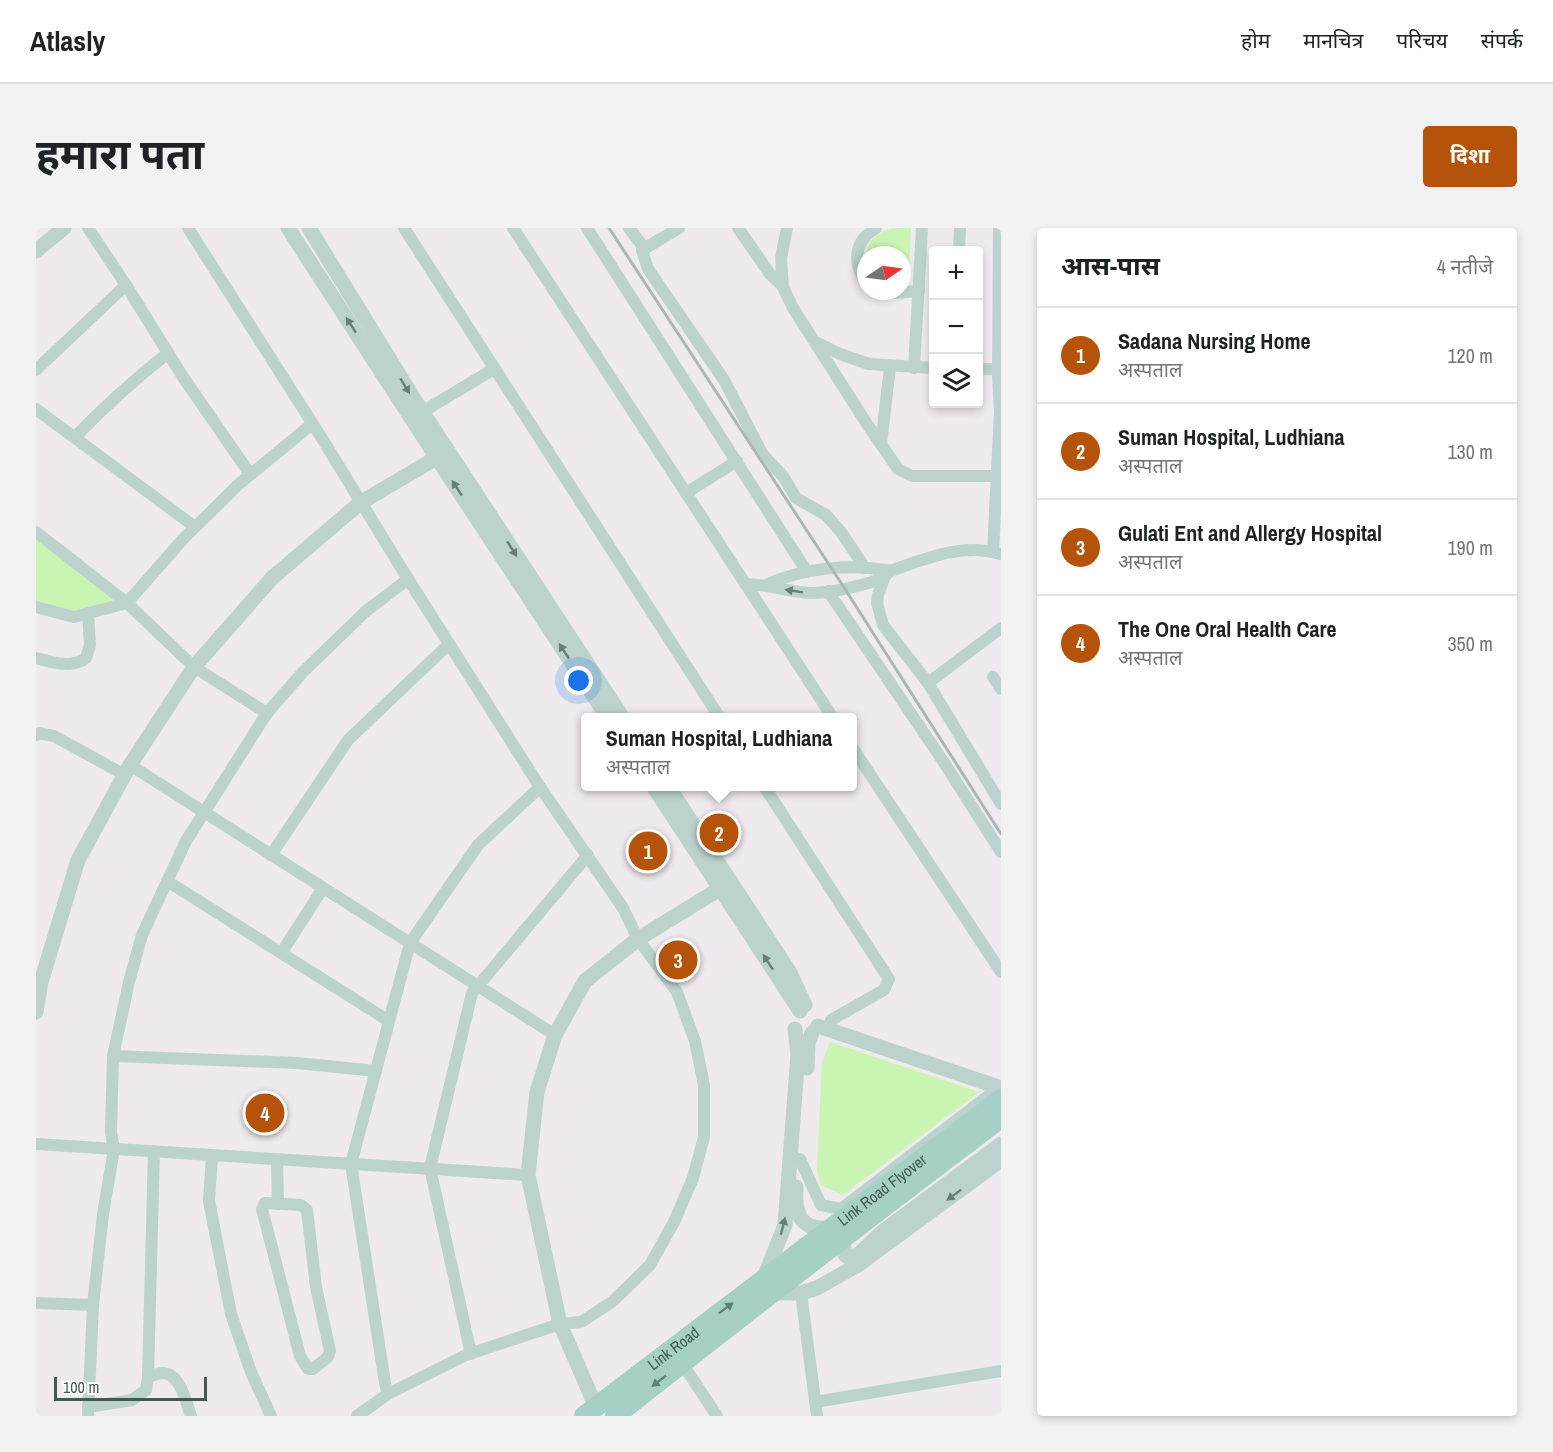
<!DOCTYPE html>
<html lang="hi">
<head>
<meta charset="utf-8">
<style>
	:root { --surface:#fff; --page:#f2f2f2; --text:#202124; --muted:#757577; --line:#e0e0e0; --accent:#b45309 }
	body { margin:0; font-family:"Archivo Narrow","Noto Sans Devanagari",sans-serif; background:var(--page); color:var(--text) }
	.controls { position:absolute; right:18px; top:18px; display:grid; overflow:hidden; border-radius:6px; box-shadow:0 3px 9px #0003 }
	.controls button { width:54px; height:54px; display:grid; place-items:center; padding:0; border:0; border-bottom:2px solid var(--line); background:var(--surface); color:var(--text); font:30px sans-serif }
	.compass { position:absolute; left:821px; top:18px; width:54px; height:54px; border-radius:50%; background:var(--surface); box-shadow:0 3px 9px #0003; rotate:77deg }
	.scale { position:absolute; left:18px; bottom:15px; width:153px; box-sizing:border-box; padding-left:6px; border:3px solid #415b54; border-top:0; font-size:16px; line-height:21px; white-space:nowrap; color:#415b54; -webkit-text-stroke:4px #fff; paint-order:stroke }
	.you { position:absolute; left:543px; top:453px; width:21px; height:21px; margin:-15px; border:4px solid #fff; border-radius:50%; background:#1a73e8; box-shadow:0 0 0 9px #1a73e833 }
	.badge { display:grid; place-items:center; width:39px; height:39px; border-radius:50%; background:var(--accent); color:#fff; font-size:20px; font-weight:700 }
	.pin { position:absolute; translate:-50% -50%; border:3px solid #fff; box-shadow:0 2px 6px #0006 }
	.popup { position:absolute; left:545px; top:485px; width:276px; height:78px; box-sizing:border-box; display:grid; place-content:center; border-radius:6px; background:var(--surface); filter:drop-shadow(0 2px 4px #0005); font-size:20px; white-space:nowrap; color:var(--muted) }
	.popup b { font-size:22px; color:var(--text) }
	.popup::after { content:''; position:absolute; left:50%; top:100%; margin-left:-12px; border:12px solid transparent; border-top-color:var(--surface) }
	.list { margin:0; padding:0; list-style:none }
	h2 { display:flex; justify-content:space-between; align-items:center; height:78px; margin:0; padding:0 24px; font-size:26px }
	h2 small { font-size:20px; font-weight:400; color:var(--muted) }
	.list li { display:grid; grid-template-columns:39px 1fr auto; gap:18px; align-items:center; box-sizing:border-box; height:96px; padding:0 24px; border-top:2px solid var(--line) }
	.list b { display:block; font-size:22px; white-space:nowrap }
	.list p { margin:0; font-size:20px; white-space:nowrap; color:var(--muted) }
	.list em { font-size:20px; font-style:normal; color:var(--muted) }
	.icon { flex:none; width:33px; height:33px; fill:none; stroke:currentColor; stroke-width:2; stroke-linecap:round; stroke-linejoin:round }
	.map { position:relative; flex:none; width:965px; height:1188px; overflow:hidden; border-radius:6px }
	header { display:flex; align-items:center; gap:36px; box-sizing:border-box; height:84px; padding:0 30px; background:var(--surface); border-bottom:2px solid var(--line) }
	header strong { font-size:28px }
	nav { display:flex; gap:33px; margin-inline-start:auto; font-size:21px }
	.intro { display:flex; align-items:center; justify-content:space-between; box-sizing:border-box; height:144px; padding:0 36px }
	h1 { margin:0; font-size:42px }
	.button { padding:15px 27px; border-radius:6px; background:var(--accent); color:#fff; font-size:21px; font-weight:700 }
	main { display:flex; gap:36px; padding:0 36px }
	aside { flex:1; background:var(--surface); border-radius:6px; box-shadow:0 3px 9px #0003 }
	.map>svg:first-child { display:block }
	.green { fill:#c9f4b1 }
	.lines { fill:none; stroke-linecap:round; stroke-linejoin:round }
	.minor { stroke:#bcd3cd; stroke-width:12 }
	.tertiary { stroke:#bcd3cd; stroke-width:15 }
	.primary { stroke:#a6cfc5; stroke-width:20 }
	.rail { stroke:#acb7b6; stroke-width:3 }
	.oneway { fill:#667f78 }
	.oneway2 { fill:#5f7e76 }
	.labels { text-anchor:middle; stroke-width:5; stroke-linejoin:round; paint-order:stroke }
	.street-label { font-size:16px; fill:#415b54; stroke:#fff }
</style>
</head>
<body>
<header>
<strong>Atlasly</strong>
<nav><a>होम</a><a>मानचित्र</a><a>परिचय</a><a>संपर्क</a></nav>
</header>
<div class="intro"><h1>हमारा पता</h1><a class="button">दिशा</a></div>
<main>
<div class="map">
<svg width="965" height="1188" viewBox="0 0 965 1188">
	<rect width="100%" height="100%" fill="#eeeaed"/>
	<g class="green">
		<path d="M856 0H875L872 58H866V27H830C832 11 843 5 856 0Z"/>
		<path d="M0 306 85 373 39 386 0 377Z"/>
		<path d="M794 814 943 864 807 967 785 957 781 942 786 834Z"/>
	</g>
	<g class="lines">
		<g class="minor">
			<path d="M152 0 287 212 372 351 504 559 587 680 602 711 641 764 659 813 668 857V909L657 950 638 994 614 1037 576 1074 545 1094 524 1096 430 1127 352 1166 321 1188"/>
			<path d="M368 0 684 490"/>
			<path d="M477 0 797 490"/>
			<path d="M551 0 771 344"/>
			<path d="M593 0 609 21"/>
			<path d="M643 0 606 22 612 41 688 152 727 227 747 248 760 270 790 287 805 304 829 340"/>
			<path d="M702 0 734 46 747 58"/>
			<path d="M751 0 745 30 747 59 757 80 831 196 862 241 876 248H962"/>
			<path d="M923 22 924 0"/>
			<path d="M830 55C816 34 818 13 840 0"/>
			<path d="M90 57 147 149 214 246"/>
			<path d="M848 63 858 65 883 63"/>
			<path d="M782 115 804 126 833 136 897 140"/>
			<path d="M878 140 886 0"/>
			<path d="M942 141H962"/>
			<path d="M0 142 90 57 52 0"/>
			<path d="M0 181 159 299"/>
			<path d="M386 184 458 141"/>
			<path d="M39 209C68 179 99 151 132 125"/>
			<path d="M845 216 854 139"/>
			<path d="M650 265 701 233"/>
			<path d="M0 304 91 375 158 439 231 485"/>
			<path d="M957 324 964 184 962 148 963 0"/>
			<path d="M849 348 842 367 841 375 847 397 892 455 965 576"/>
			<path d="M709 356C728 356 745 362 764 364 785 367 806 362 825 357 836 354 846 352 854 343 889 331 927 314 964 326"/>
			<path d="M730 357C766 340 815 335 854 343"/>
			<path d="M792 363 907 533 965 624"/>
			<path d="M0 379 38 389 91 375 148 310 203 256 276 196"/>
			<path d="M0 430C16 434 36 441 50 430L54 417 52 386"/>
			<path d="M957 449 965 461"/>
			<path d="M892 455 965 400"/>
			<path d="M0 507 3 505 18 508 89 547"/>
			<path d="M816 519 965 744"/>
			<path d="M94 537 519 807"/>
			<path d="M728 558 853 751 848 762 795 792"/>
			<path d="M235 627 312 512 413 416"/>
			<path d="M131 653 353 793"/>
			<path d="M246 724 287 660"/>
			<path d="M77 828 261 835 340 843"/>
			<path d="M0 916 492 947"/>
			<path d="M176 927 173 973 195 1086 215 1144 235 1188"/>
			<path d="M241 931 242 976"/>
			<path d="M764 931 785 977 805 981 965 858"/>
			<path d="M229 975 265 977 271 982 280 1059 294 1123 292 1129 277 1141H272L264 1128 226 981Z"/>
			<path d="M765 1065 781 1188"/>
			<path d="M0 1075 57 1077"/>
			<path d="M435 1126 394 940 436 765 552 627"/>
			<path d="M646 1135 681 1188"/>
			<path d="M112 1149 118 923"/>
			<path d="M352 1166 349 1155 315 936 374 715 442 617 504 559"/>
			<path d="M779 1174 965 1143"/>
			<path d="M52 1179 96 1172 110 1162 112 1149C116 1148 122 1145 126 1145 145 1145 150 1175 155 1188"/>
			<path d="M52 1188 57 1077 67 986 78 921 75 904 77 828 93 754 106 707 150 613 231 485 267 444 329 384 372 351"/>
		</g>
		<g class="tertiary">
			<path d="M252 0 401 230 572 490"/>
			<path d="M273 0 378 171 587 490"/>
			<path d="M0 23 28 0"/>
			<path d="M617 558 764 783"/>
			<path d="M632 558 753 743 769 777"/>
			<path d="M0 784 5 754 42 632 94 537 158 439 236 350 324 275 412 223"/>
			<path d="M782 798 965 860"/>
			<path d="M771 840 772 815 776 805"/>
			<path d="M760 959C758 987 765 1003 795 1000"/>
			<path d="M806 1009 809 1027 812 1029 822 1027 846 1004 965 916"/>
			<path d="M727 1052 749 997 762 826 759 801"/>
			<path d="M735 1065H765L781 1060 822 1037 965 932"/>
			<path d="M560 1179 524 1096 492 947 501 864 519 807 549 753 602 711 695 654"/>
		</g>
		<g class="primary">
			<path id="s1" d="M548 1188 965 871"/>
			<path d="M579 1188C707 1087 835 988 965 890"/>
		</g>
		<path class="rail" d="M573 0 809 361 965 606"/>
	</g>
	<defs><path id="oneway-solid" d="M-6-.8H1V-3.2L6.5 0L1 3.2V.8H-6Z" transform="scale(1.5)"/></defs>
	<g class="oneway">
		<use href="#oneway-solid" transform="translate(315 97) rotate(-123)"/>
		<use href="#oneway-solid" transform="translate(369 158) rotate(59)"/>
		<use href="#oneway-solid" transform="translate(421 260) rotate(-123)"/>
		<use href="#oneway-solid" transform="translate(476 321) rotate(57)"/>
		<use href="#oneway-solid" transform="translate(758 363) rotate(-171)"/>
		<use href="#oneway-solid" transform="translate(528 423) rotate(-123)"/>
		<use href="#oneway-solid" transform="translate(732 734) rotate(-123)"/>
		<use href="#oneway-solid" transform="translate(918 967) rotate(143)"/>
		<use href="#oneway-solid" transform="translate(747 998) rotate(-76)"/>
	</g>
	<g class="oneway2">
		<use href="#oneway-solid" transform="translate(690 1080) rotate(-37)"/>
		<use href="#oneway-solid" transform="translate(623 1153) rotate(142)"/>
	</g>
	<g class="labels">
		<g class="street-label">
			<text dy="6" stroke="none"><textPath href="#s1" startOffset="374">Link Road Flyover</textPath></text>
			<text dy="6" stroke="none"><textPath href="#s1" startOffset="112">Link Road</textPath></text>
		</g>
	</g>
</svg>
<div class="controls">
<button>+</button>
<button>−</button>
<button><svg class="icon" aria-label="layers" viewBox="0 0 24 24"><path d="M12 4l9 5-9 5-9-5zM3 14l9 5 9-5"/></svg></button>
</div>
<svg class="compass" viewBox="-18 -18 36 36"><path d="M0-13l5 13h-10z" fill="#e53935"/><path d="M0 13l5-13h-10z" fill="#757577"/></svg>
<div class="scale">100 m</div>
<div class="you"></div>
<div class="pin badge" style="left:612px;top:623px">1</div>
<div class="pin badge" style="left:683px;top:605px">2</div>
<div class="popup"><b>Suman Hospital, Ludhiana</b>अस्पताल</div>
<div class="pin badge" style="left:642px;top:732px">3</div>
<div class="pin badge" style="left:229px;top:885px">4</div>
</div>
<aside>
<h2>आस-पास<small>4 नतीजे</small></h2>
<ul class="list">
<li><span class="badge">1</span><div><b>Sadana Nursing Home</b><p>अस्पताल</p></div><em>120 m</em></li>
<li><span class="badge">2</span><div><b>Suman Hospital, Ludhiana</b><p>अस्पताल</p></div><em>130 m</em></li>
<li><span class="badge">3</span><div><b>Gulati Ent and Allergy Hospital</b><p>अस्पताल</p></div><em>190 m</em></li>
<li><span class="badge">4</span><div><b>The One Oral Health Care</b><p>अस्पताल</p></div><em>350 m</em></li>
</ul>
</aside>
</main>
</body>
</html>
